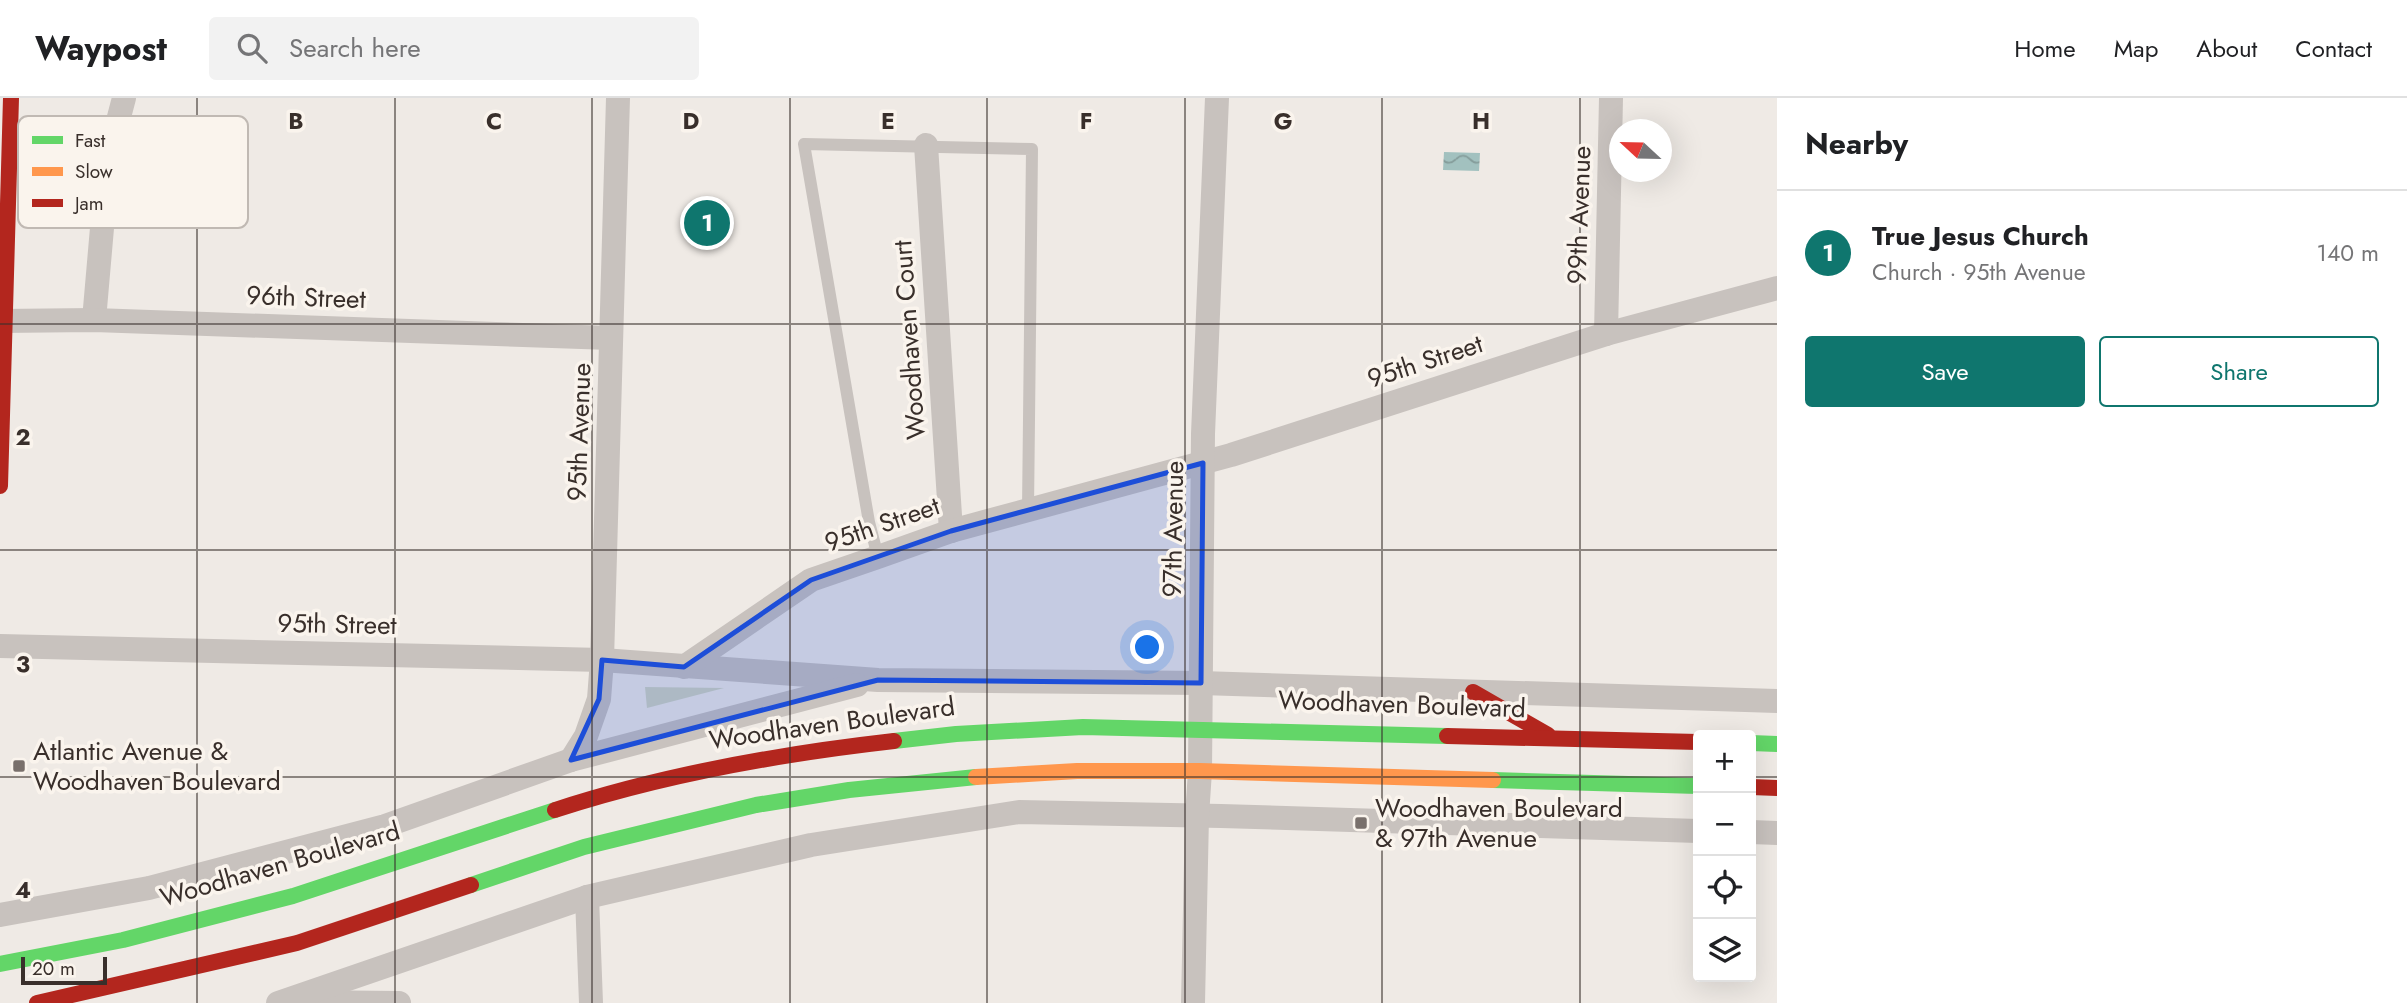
<!DOCTYPE html>
<html lang="en">
<head>
<meta charset="utf-8">
<style>
	:root { --surface:#fff; --page:#f2f2f2; --text:#202124; --muted:#757577; --line:#e0e0e0; --accent:#0f766e }
	body { margin:0; font-family:Jost,sans-serif; background:var(--page); color:var(--text) }
	.controls { position:absolute; right:21px; bottom:21px; display:grid; overflow:hidden; border-radius:7px; box-shadow:0 7px 28px #0002 }
	.controls button { width:63px; height:63px; display:grid; place-items:center; padding:0; border:0; border-bottom:2px solid var(--line); background:var(--surface); color:var(--text); font:35px sans-serif }
	.compass { position:absolute; left:1609px; top:21px; width:63px; height:63px; border-radius:50%; background:var(--surface); box-shadow:0 7px 28px #0002; rotate:292deg }
	.scale { position:absolute; left:21px; bottom:18px; width:86px; box-sizing:border-box; padding-left:7px; border:4px solid #392f2b; border-top:0; font-size:19px; line-height:24px; white-space:nowrap; color:#392f2b; -webkit-text-stroke:5px #faf4ed; paint-order:stroke }
	.you { position:absolute; left:1148px; top:550px; width:24px; height:24px; margin:-18px; border:5px solid #fff; border-radius:50%; background:#1a73e8; box-shadow:0 0 0 10px #1a73e833 }
	.badge { display:grid; place-items:center; width:46px; height:46px; border-radius:50%; background:var(--accent); color:#fff; font-size:23px; font-weight:700 }
	.pin { position:absolute; translate:-50% -50%; border:4px solid #fff; box-shadow:0 2px 7px #0006 }
	.list { margin:0; padding:0; list-style:none }
	h2 { display:flex; justify-content:space-between; align-items:center; height:91px; margin:0; padding:0 28px; font-size:30px }
	h2 small { font-size:23px; font-weight:400; color:var(--muted) }
	.list li { display:grid; grid-template-columns:46px 1fr auto; gap:21px; align-items:center; box-sizing:border-box; height:126px; padding:0 28px; border-top:2px solid var(--line) }
	.list b { display:block; font-size:26px; white-space:nowrap }
	.list p { margin:0; font-size:23px; white-space:nowrap; color:var(--muted) }
	.list em { font-size:23px; font-style:normal; color:var(--muted) }
	.actions { display:flex; gap:14px; padding:21px 28px }
	.actions a { flex:1; padding:16px 0; border:2px solid var(--accent); border-radius:7px; text-align:center; font-size:24px; color:var(--accent) }
	.actions .main { background:var(--accent); color:#fff }
	.icon { flex:none; width:38px; height:38px; fill:none; stroke:currentColor; stroke-width:2; stroke-linecap:round; stroke-linejoin:round }
	.map { position:relative; flex:none; width:1777px; height:905px; overflow:hidden }
	header { display:flex; align-items:center; gap:42px; box-sizing:border-box; height:98px; padding:0 35px; background:var(--surface); border-bottom:2px solid var(--line) }
	header strong { font-size:33px }
	nav { display:flex; gap:38px; margin-inline-start:auto; font-size:24px }
	.search { width:490px; height:63px; background:var(--page); display:flex; align-items:center; gap:18px; box-sizing:border-box; padding:0 24px; border-radius:7px; color:var(--muted); font-size:26px }
	main { display:flex }
	aside { flex:1; background:var(--surface) }
	.map>svg:first-child { display:block }
	.grass { fill:#d1d4c0 }
	.water { fill:url(#water-waves) }
	.lines { fill:none; stroke-linecap:round; stroke-linejoin:round }
	.lane { stroke:#c8c2be; stroke-width:12 }
	.street { stroke:#c8c2be; stroke-width:24 }
	.fast { stroke:#63d668; stroke-width:16 }
	.slow { stroke:#ff974d; stroke-width:16 }
	.jam { stroke:#b3261e; stroke-width:16 }
	.marked { fill:#1d4ed8; fill-opacity:0.2; stroke:#1d4ed8; stroke-width:5; stroke-linejoin:round }
	.grid { fill:none; stroke:#392f2b; stroke-width:2; stroke-opacity:0.55 }
	.poi-dot { fill:#79706c; stroke:#faf4ed; stroke-width:2.5 }
	.labels { text-anchor:middle; stroke-width:7; stroke-linejoin:round; paint-order:stroke }
	.street-label { font-size:26px; fill:#392f2b; stroke:#faf4ed }
	.poi-label { font-size:26px; fill:#392f2b; stroke:#faf4ed; text-anchor:start }
	.key { fill:#faf4ed; stroke:#c0b9b3; stroke-width:2 }
	.key-label { font-size:19px; fill:#392f2b }
	.grid-label { font-size:23px; text-anchor:middle; font-weight:bold; fill:#392f2b; stroke:#faf4ed; stroke-width:7; stroke-linejoin:round; paint-order:stroke }
</style>
</head>
<body>
<header>
<strong>Waypost</strong>
<div class="search"><svg class="icon" aria-label="search" viewBox="0 0 24 24"><circle cx="10" cy="10" r="6"/><path d="M15 15l6 6"/></svg>Search here</div>
<nav><a>Home</a><a>Map</a><a>About</a><a>Contact</a></nav>
</header>
<main>
<div class="map">
<svg width="1777" height="905" viewBox="0 0 1777 905">
	<defs>
		<pattern id="water-waves" width="16" height="10" patternUnits="userSpaceOnUse" patternTransform="scale(1.75)"><rect width="16" height="10" fill="#a2c1bf"/><path d="M0 5q4-4 8 0t8 0" fill="none" stroke="#859d9b"/></pattern>
	</defs>
	<rect width="100%" height="100%" fill="#efeae5"/>
	<path class="grass" d="M645 589 724 590 647 610Z"/>
	<path class="water" d="M1444 54 1480 55 1479 73 1443 72Z"/>
	<g class="lines">
		<path class="lane" d="M878 459 869 424 804 46 1032 51 1028 412"/>
		<g class="street">
			<path d="M926 47 951 433"/>
			<path d="M94 222 108 61 124 0"/>
			<path d="M0 223 94 222 611 240"/>
			<path d="M1606 236 1611 0"/>
			<path d="M0 548 602 562 878 582 1201 585 1777 603"/>
			<path d="M684 569 811 482 878 459 951 433 1231 357 1606 236 1777 190"/>
			<path d="M571 662 586 638 599 601 602 562 618 0"/>
			<path d="M1751 734 1777 735"/>
			<path d="M587 799 591 905"/>
			<path d="M0 817 149 790 385 728 571 662 857 587"/>
			<path d="M299 904 399 905"/>
			<path d="M278 905 587 799 811 747 1019 714 1221 718 1698 733"/>
			<path d="M1193 905 1197 718 1200 673 1203 336 1217 0"/>
		</g>
		<g class="fast">
			<path d="M894 643 956 636 1083 629 1447 638"/>
			<path d="M1751 645 1777 646"/>
			<path d="M1493 682 1698 688"/>
			<path d="M471 787 584 749 756 707 849 692 976 679"/>
			<path d="M0 866 123 842 293 798 555 712"/>
		</g>
		<path class="slow" d="M976 679 1077 673H1200L1493 682"/>
		<g class="jam">
			<path d="M0 388 11 0"/>
			<path d="M1473 594 1548 637"/>
			<path d="M1447 638 1698 644"/>
			<path d="M1751 689 1777 690"/>
			<path d="M555 712C665 676 779 656 894 643"/>
			<path d="M37 905 297 845 471 787"/>
		</g>
	</g>
	<path class="marked" d="M1203 365 1201 585 878 582 571 662 599 601 602 562 684 569 811 482 951 433Z"/>
	<path class="grid" d="M197 0V905M395 0V905M592 0V905M790 0V905M987 0V905M1185 0V905M1382 0V905M1580 0V905M0 226H1777M0 452H1777M0 679H1698M1751 679H1777"/>
	<g class="poi-dot">
		<rect x="12" y="661" width="14" height="14" rx="3.5"/>
		<rect x="1354" y="718" width="14" height="14" rx="3.5"/>
	</g>
	<g class="labels">
		<g class="street-label">
			<text transform="translate(1579 117) rotate(-88)" y="9">99th Avenue</text>
			<text transform="translate(306 199) rotate(2)" y="9">96th Street</text>
			<text transform="translate(909 242) rotate(-94)" y="9">Woodhaven Court</text>
			<text transform="translate(1425 263) rotate(-18)" y="9">95th Street</text>
			<text transform="translate(579 334) rotate(-88)" y="9">95th Avenue</text>
			<text transform="translate(882 426) rotate(-19)" y="9">95th Street</text>
			<text transform="translate(1173 431) rotate(-89)" y="9">97th Avenue</text>
			<text transform="translate(337 526) rotate(1)" y="9">95th Street</text>
			<text transform="translate(1402 606) rotate(2)" y="9">Woodhaven Boulevard</text>
			<text transform="translate(832 625) rotate(-8)" y="9">Woodhaven Boulevard</text>
			<text transform="translate(280 766) rotate(-16)" y="9">Woodhaven Boulevard</text>
		</g>
		<g class="poi-label">
			<text x="33" y="662">Atlantic Avenue &amp;<tspan x="33" dy="30">Woodhaven Boulevard</tspan></text>
			<text x="1375" y="719">Woodhaven Boulevard<tspan x="1375" dy="30">&amp; 97th Avenue</tspan></text>
		</g>
	</g>
	<rect x="18" y="18" width="230" height="112" rx="10" class="key"/>
	<rect x="32" y="38" width="31" height="8" fill="#63d668"/>
	<rect x="32" y="69" width="31" height="9" fill="#ff974d"/>
	<rect x="32" y="101" width="31" height="8" fill="#b3261e"/>
	<g class="key-label">
		<text x="75" y="49">Fast</text>
		<text x="75" y="80">Slow</text>
		<text x="75" y="112">Jam</text>
	</g>
	<g class="grid-label">
		<text x="296" y="31">B</text>
		<text x="494" y="31">C</text>
		<text x="691" y="31">D</text>
		<text x="888" y="31">E</text>
		<text x="1086" y="31">F</text>
		<text x="1283" y="31">G</text>
		<text x="1481" y="31">H</text>
		<text x="23" y="347">2</text>
		<text x="23" y="574">3</text>
		<text x="23" y="800">4</text>
	</g>
</svg>
<div class="controls">
<button>+</button>
<button>−</button>
<button><svg class="icon" aria-label="locate" viewBox="0 0 24 24"><circle cx="12" cy="12" r="6"/><path d="M12 2v4M12 18v4M2 12h4M18 12h4"/></svg></button>
<button><svg class="icon" aria-label="layers" viewBox="0 0 24 24"><path d="M12 4l9 5-9 5-9-5zM3 14l9 5 9-5"/></svg></button>
</div>
<svg class="compass" viewBox="-18 -18 36 36"><path d="M0-13l5 13h-10z" fill="#e53935"/><path d="M0 13l5-13h-10z" fill="#757577"/></svg>
<div class="scale">20 m</div>
<div class="you"></div>
<div class="pin badge" style="left:707px;top:125px">1</div>
</div>
<aside>
<h2>Nearby<small></small></h2>
<ul class="list">
<li><span class="badge">1</span><div><b>True Jesus Church</b><p>Church · 95th Avenue</p></div><em>140 m</em></li>
</ul>
<div class="actions"><a class="main">Save</a><a>Share</a></div>
</aside>
</main>
</body>
</html>
